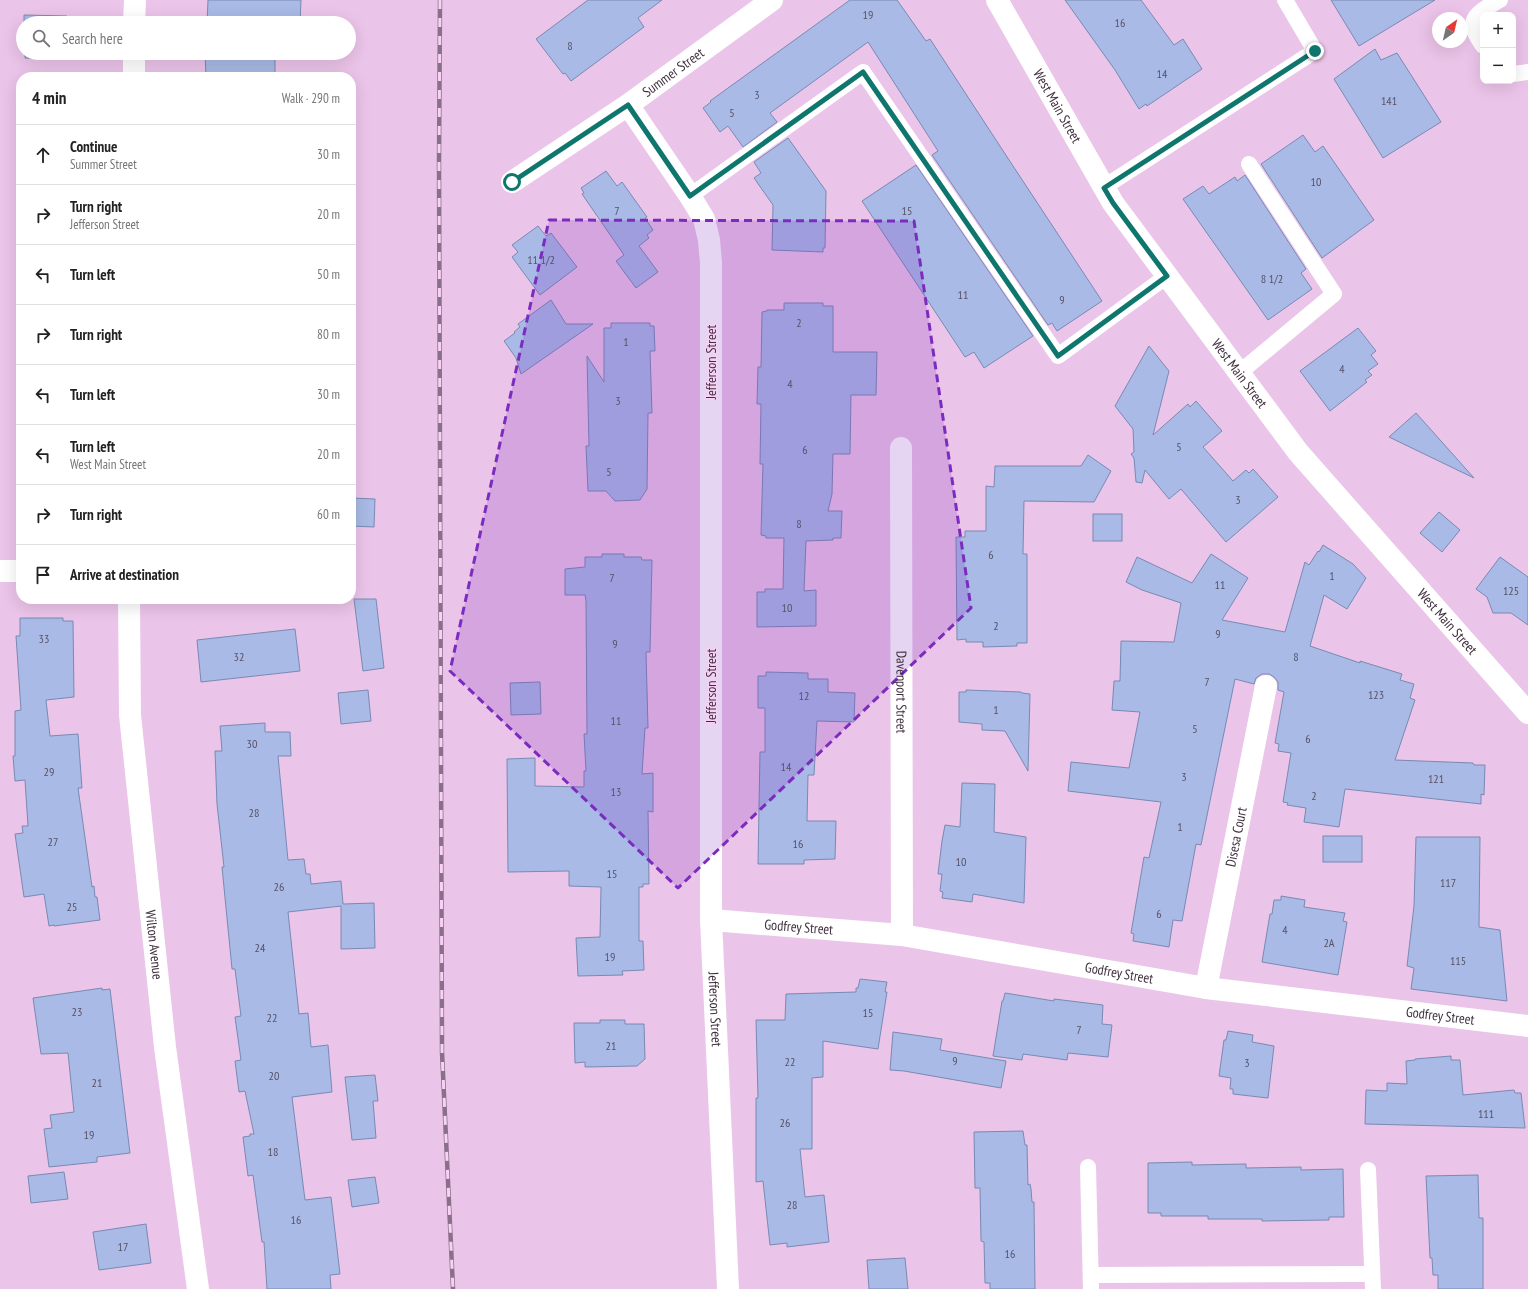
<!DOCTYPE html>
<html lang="en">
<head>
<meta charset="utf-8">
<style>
	:root { --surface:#fff; --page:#f6f6f6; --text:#222; --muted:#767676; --line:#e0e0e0 }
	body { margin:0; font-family:"PT Sans Narrow",sans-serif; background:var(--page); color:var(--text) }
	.controls { position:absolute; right:12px; top:12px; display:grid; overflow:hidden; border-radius:8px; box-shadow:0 4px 16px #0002 }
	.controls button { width:36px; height:36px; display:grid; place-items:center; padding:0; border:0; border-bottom:1px solid var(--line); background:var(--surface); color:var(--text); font:20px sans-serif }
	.compass { position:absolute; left:1432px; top:12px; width:36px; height:36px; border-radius:50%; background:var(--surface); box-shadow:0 4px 16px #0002; rotate:34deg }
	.stop { position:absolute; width:12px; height:12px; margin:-9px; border:3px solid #0f766e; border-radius:50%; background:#fff }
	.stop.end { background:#0f766e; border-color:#fff; box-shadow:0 1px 4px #0008 }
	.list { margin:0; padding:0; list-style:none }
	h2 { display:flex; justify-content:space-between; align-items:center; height:52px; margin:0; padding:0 16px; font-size:17px }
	h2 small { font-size:13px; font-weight:400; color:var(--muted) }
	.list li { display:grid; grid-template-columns:26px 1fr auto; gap:12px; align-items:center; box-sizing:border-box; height:60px; padding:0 16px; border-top:1px solid var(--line) }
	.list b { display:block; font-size:15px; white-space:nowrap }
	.list p { margin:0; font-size:13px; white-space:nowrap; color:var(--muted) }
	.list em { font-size:13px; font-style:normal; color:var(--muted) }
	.icon { flex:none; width:22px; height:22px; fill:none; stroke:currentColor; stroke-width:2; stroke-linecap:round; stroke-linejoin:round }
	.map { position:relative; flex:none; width:1528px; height:1289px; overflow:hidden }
	.search { position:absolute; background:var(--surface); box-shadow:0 4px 16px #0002; left:16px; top:16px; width:340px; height:44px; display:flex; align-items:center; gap:10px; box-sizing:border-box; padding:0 14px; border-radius:22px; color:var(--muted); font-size:15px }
	.panel { position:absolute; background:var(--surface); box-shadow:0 4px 16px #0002; left:16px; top:72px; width:340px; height:532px; border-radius:16px }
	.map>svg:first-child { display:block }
	.building { fill:#a8bae5; stroke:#798ab3 }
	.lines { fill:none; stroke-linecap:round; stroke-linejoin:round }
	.service { stroke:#fff; stroke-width:16 }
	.minor { stroke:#fff; stroke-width:22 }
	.secondary { stroke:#fff; stroke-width:22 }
	.rail-casing { stroke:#896f87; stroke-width:4.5 }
	.rail { stroke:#f8d1f6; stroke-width:3; stroke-dasharray:9; stroke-linecap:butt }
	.route { stroke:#0f766e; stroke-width:5 }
	.marked { fill:#7b2cbf; fill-opacity:0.2; stroke:#7b2cbf; stroke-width:3; stroke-dasharray:8 5; stroke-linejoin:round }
	.labels { text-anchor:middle; stroke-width:3; stroke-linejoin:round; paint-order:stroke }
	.number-label { font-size:12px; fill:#585267 }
	.street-label { font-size:14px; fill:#3e2f3d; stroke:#f8d1f6 }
</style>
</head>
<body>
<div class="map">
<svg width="1528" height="1289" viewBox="0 0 1528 1289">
	<rect width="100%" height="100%" fill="#ebc4e9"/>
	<g class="building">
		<path d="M208 0H301L300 23H207Z"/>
		<path d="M588 0H662L638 18 644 27 571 81 565 73 563 74 536 39Z"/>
		<path d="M850 0H897L926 41 930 39 1013 166 1102 301 1057 331 1052 323 1048 325 932 155 938 151 868 42 770 113 777 122 743 147 728 126 720 132 703 108 711 102 710 101Z"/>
		<path d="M1065 0H1141L1174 45 1183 39 1202 69 1147 106 1146 104 1139 109 1115 70Z"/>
		<path d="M1331 0H1435L1359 46Z"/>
		<path d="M24 15 67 16V19H78V23H24Z"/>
		<path d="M1375 49 1381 60 1397 53 1441 122 1383 158 1334 79Z"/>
		<path d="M25 53H77V55H67L66 59 25 58Z"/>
		<path d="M275 53V77H206L205 53Z"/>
		<path d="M1303 135 1315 152 1323 146 1374 220 1322 258 1261 164Z"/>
		<path d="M788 138 826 191 825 248H823V252L772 250 773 205 754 178 761 173 754 162Z"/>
		<path d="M916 165 1033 336 984 368 974 352 965 357 862 201Z"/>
		<path d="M606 171 617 186 622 182 647 217 645 218 653 230 647 235 649 238 639 246 658 272 636 288 616 261 624 255 582 194 584 193 581 188Z"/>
		<path d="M1245 175 1306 269 1301 273 1312 289 1268 320 1183 199 1203 186 1209 194 1235 177 1237 181Z"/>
		<path d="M538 226 546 236 551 233 577 267 540 295 512 257 518 252 512 245Z"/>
		<path d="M551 300 566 324H593L521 374 516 358 504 341 515 333 514 332 520 327 518 324Z"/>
		<path d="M784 303H823V306H833V352H877L876 395H851L850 454H833L832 494 828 511H842L841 538H833V540L806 541 804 591 816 590V626L757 627V592H765V589H783L784 538H766V536L761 535 763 464H760L761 404H757L758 367H761L762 312 767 311V310H784Z"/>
		<path d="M611 323H650V326H654L655 351H650L652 413H648L647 489 640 500 615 501 606 491H588L586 446H589L587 356 604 382V328H611Z"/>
		<path d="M1358 328 1376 351 1371 355 1378 364 1368 371 1372 375 1365 380 1367 382 1330 411 1300 371Z"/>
		<path d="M1149 346 1169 371 1153 435 1188 404 1190 407 1196 401 1222 431 1203 447 1233 481 1246 470 1249 473 1253 469 1278 497 1226 542 1181 489 1169 499 1145 470 1142 483 1136 482 1134 458 1131 454 1134 452 1133 429 1115 406Z"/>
		<path d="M1416 413 1474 478 1389 437Z"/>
		<path d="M1088 455 1111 471 1094 502 1024 501 1023 554H1027V643H1017V646L983 647V642H966V639L957 640 956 537H965V531H986V486L994 487 995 466H1081Z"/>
		<path d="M351 498 375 499 374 527 351 526Z"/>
		<path d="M1439 512 1460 530 1442 552 1420 533Z"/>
		<rect x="1093" y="514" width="29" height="27"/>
		<path d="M1323 545 1353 564 1366 578 1347 609 1324 595 1310 646 1360 663V661L1402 674 1400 680 1414 684 1410 698 1415 700 1395 760 1473 763 1474 765H1485L1484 795 1481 794V804L1345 789 1339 827 1304 822 1306 808 1287 805 1288 803 1283 802 1291 753 1278 751 1279 744 1275 743 1284 692 1278 690V682L1274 677 1269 674H1262L1256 678 1254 684 1235 679 1201 845 1196 844 1182 921 1173 920 1169 947 1133 941 1134 934 1131 933 1144 857 1149 858 1161 802 1068 791 1071 762 1129 768 1140 712 1112 710 1114 681H1120L1121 641 1174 642 1181 603 1142 590 1126 582 1137 557 1192 583 1211 554 1248 578 1222 620 1285 632 1305 562 1309 565 1318 551 1319 552Z"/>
		<path d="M602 554H624V557H641L642 560H652L650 652H646L648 728H645L642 774 653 773V812L648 811 649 884H643V887H639V941H643L644 970 622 971 623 975 578 976 576 938 600 937 601 887 569 886V871L508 872 507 759 535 758V786L584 787V771H586L584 734H587L586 601 585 595H565V569L585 567V557H602Z"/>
		<path d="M1500 557 1528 577V625L1511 613H1493L1487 597 1476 589Z"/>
		<path d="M354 599H376L384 668 363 671Z"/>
		<path d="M20 618H63V621H73L74 697 46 700 50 736 78 734 82 788H78L92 887 94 886 95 897H97L100 920 54 926V925L49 926 44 894 24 897 15 834 23 833 22 826H28L25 780 15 781 13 756H15V711L21 710 16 636H20Z"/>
		<path d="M295 629 300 671 201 682 197 640Z"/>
		<path d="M766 672 808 673V679H828V692L855 693 854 722 817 721 814 775H808L807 821H836L835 859 804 860V864H758L760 752H765V708H758V676H766Z"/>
		<path d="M540 682 541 714 511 715 510 683Z"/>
		<path d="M368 690 371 721 341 724 338 693Z"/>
		<path d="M966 690 1021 692 1022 693 1030 694 1028 771 1005 731 982 730V724L959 722V692H966Z"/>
		<path d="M265 723V732H290L291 756H278L288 860 304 859 306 874H310L311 884 341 881 343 904 374 903 375 948 341 949V906L288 912 299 1014 308 1013 311 1047 328 1045 332 1092 292 1097 305 1200 331 1197 340 1274 330 1275 331 1289H267L264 1242H262L253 1175 248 1176 243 1137 250 1136V1134H254L245 1091 239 1092 235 1061 241 1060 235 1017 241 1016 235 969H232L222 867H224L217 804 215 751H222L220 726Z"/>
		<path d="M962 783 995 784 994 832 1026 837 1024 903 973 894 972 902 942 898 943 892 940 891 942 874H938L942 841 945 825 960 827Z"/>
		<rect x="1323" y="836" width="39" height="26"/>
		<path d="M1416 837H1480L1479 927 1500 930 1507 1001 1411 989 1414 968 1407 966 1414 906Z"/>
		<path d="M1281 896 1305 900 1304 907 1345 913 1343 921 1347 922 1338 975 1262 962 1270 914H1272L1274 900H1281Z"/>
		<path d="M860 979 887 982 885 992H887L878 1049 823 1041V1077L812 1078V1149H800L805 1197 824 1195 829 1242 787 1247V1243L770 1245 763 1181 756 1182V1098H758L756 1020H785L786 994 856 992V988H858Z"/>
		<path d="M102 988V990L110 989 130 1153 97 1157V1162L49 1167 44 1129 52 1128 50 1115 74 1112 68 1053 41 1054 33 998Z"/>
		<path d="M1005 993 1054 1001V999L1103 1005 1102 1024 1112 1025 1108 1057 1068 1053 1067 1060 1023 1054 1022 1060 993 1056 1002 1001H1003Z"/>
		<path d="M600 1020H625V1024H644L645 1059 637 1066 585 1067V1062L575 1063 574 1023H600Z"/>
		<path d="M1228 1031 1253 1035 1252 1042 1274 1046 1268 1098 1233 1094V1089H1230L1231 1078 1219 1076 1224 1040H1226Z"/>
		<path d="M893 1032 942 1039 940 1050 1006 1061 1001 1088 904 1071 890 1070Z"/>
		<path d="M1451 1056V1060H1460L1463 1095 1514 1090 1515 1093H1521L1525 1128 1365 1124 1366 1090 1387 1091V1083L1407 1084 1406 1061 1415 1060V1059Z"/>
		<path d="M375 1075 378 1101H373L376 1138 352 1140 345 1077Z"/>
		<path d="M1023 1131 1025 1145H1027L1028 1185 1030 1184 1031 1189 1032 1202H1034L1035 1289H990V1283H985L984 1242 981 1241 980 1188H975L974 1132Z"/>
		<path d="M1192 1162V1165L1246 1164V1168L1301 1167V1170L1343 1169 1344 1217H1329V1220L1262 1221V1219H1208V1216H1161V1213H1148V1163Z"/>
		<path d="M64 1172 68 1199 31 1203 28 1176Z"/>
		<path d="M1478 1175 1479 1218H1483V1289H1438V1275H1433L1432 1258H1430L1426 1176Z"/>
		<path d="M375 1177 379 1203 352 1207 348 1180Z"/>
		<path d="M146 1224 151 1263 99 1270 93 1232Z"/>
		<path d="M905 1258 908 1289H869L867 1260Z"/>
	</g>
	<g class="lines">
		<g class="service">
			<path d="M1483 46C1480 41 1475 35 1474 29 1469 14 1490 6 1500 0"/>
			<path d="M1513 74 1528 72"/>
			<path d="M1104 187 1315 51 1285 0"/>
			<path d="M690 196 863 72 1058 356 1167 276"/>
			<path d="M1239 373 1334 294 1249 164"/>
			<path d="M1088 1167 1091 1289"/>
			<path d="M1368 1170 1373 1289"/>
			<path d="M1091 1275 1372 1274"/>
		</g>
		<g class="minor">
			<path id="s1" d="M997 0 1113 203 1298 452 1528 713"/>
			<path id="s2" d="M628 105 690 196 704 219 709 240 711 263V920L728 1289"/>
			<path id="s3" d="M512 182 628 105 772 0"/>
			<path id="s4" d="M901 448 902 935"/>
			<path d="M0 571H21"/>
			<path id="s5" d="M711 920 902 935 1206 988 1528 1026"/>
			<path id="s6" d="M1206 988 1266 686"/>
		</g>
		<g class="secondary">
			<path d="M134 23 135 0"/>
			<path d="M134 77V53"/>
			<path id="s7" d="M129 599 130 715 165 1047 198 1289"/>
		</g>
		<defs>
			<path id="rail" d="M440 0 439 162 442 1052 453 1289"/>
		</defs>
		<use href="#rail" class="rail-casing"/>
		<use href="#rail" class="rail"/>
	</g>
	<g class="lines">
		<path class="route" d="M512 182 628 105 690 196 863 72 1058 356 1167 276 1113 203 1104 188 1315 51"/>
	</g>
	<path class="marked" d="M549 220 914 221 971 608 678 888 450 671Z"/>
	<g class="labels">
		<g class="number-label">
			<text x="868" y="19">19</text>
			<text x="1120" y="27">16</text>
			<text x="570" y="50">8</text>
			<text x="1162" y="78">14</text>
			<text x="757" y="99">3</text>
			<text x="1389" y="105">141</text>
			<text x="732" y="117">5</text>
			<text x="1316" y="186">10</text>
			<text x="617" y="215">7</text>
			<text x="907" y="215">15</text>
			<text x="541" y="264">11 1/2</text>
			<text x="1272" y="283">8 1/2</text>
			<text x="963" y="299">11</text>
			<text x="1062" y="304">9</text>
			<text x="799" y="327">2</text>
			<text x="626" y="346">1</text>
			<text x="1342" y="373">4</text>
			<text x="790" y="388">4</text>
			<text x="618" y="405">3</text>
			<text x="1179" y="451">5</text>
			<text x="805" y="454">6</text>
			<text x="609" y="476">5</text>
			<text x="1238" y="504">3</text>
			<text x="799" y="528">8</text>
			<text x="991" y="559">6</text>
			<text x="1332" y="580">1</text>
			<text x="612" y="582">7</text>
			<text x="1220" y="589">11</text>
			<text x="1511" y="595">125</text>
			<text x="787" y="612">10</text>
			<text x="996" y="630">2</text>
			<text x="1218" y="638">9</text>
			<text x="44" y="643">33</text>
			<text x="615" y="648">9</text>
			<text x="239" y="661">32</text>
			<text x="1296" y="661">8</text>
			<text x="1207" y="686">7</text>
			<text x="1376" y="699">123</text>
			<text x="804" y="700">12</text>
			<text x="996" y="714">1</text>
			<text x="616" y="725">11</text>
			<text x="1195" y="733">5</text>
			<text x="1308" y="743">6</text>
			<text x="252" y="748">30</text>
			<text x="786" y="771">14</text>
			<text x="49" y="776">29</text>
			<text x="1184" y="781">3</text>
			<text x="1436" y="783">121</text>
			<text x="616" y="796">13</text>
			<text x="1314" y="800">2</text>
			<text x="254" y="817">28</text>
			<text x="1180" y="831">1</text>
			<text x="53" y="846">27</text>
			<text x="798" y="848">16</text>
			<text x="961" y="866">10</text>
			<text x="612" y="878">15</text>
			<text x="1448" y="887">117</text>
			<text x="279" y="891">26</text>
			<text x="72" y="911">25</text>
			<text x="1159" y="918">6</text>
			<text x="1285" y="934">4</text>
			<text x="1329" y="947">2A</text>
			<text x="260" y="952">24</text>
			<text x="610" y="961">19</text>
			<text x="1458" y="965">115</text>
			<text x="77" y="1016">23</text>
			<text x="868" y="1017">15</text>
			<text x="272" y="1022">22</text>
			<text x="1079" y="1034">7</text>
			<text x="611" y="1050">21</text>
			<text x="955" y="1065">9</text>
			<text x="790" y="1066">22</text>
			<text x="1247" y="1067">3</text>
			<text x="274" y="1080">20</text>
			<text x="97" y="1087">21</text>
			<text x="1486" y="1118">111</text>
			<text x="785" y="1127">26</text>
			<text x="89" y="1139">19</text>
			<text x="273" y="1156">18</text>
			<text x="792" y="1209">28</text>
			<text x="296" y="1224">16</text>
			<text x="123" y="1251">17</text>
			<text x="1010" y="1258">16</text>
		</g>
		<g class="street-label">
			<text dy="5" stroke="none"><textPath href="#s3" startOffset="195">Summer Street</textPath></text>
			<text dy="5" stroke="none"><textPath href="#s1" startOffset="122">West Main Street</textPath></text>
			<text transform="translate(711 362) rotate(-90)" y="5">Jefferson Street</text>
			<text dy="5" stroke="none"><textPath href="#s1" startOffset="446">West Main Street</textPath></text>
			<text dy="5" stroke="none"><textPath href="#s1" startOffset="770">West Main Street</textPath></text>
			<text transform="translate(711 686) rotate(-90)" y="5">Jefferson Street</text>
			<text dy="5" stroke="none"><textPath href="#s4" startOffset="244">Davenport Street</textPath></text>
			<text dy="5" stroke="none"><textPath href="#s6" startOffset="154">Disesa Court</textPath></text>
			<text dy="5" stroke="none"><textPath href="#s5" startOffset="88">Godfrey Street</textPath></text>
			<text dy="5" stroke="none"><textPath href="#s7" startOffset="347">Wilton Avenue</textPath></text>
			<text dy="5" stroke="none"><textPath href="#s5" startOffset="412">Godfrey Street</textPath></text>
			<text dy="5" stroke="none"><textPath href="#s2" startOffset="928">Jefferson Street</textPath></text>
			<text dy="5" stroke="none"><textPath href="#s5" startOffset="736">Godfrey Street</textPath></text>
		</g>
	</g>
</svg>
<div class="controls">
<button>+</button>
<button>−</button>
</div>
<svg class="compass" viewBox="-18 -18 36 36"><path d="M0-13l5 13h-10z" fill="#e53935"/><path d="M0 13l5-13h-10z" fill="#767676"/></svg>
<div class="stop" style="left:512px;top:182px"></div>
<div class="stop end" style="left:1315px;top:51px"></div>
<div class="search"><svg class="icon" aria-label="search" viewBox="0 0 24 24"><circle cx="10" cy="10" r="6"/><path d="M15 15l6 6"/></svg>Search here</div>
<section class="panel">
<h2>4 min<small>Walk · 290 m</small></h2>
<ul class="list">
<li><svg class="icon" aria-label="ahead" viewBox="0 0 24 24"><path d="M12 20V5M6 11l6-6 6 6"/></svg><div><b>Continue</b><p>Summer Street</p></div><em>30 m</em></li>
<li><svg class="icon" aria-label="right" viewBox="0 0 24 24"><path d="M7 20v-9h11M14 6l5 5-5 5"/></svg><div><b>Turn right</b><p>Jefferson Street</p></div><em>20 m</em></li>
<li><svg class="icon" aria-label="left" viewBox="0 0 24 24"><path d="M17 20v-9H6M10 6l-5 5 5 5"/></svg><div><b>Turn left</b></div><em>50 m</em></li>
<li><svg class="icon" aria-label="right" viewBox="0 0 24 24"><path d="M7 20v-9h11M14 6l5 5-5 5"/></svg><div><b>Turn right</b></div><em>80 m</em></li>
<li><svg class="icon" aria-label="left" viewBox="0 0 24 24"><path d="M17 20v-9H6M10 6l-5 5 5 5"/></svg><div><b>Turn left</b></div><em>30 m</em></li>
<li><svg class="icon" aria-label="left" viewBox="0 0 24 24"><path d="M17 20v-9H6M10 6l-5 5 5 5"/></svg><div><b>Turn left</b><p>West Main Street</p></div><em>20 m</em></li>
<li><svg class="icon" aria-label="right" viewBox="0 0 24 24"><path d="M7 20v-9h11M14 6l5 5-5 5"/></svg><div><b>Turn right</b></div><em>60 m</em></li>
<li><svg class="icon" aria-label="arrive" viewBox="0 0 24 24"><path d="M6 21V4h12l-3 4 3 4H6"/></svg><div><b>Arrive at destination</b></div></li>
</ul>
</section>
</div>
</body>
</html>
